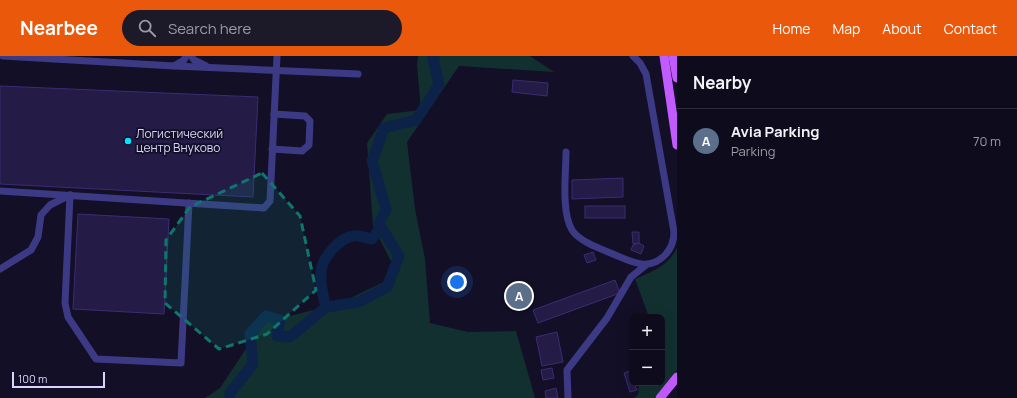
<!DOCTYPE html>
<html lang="en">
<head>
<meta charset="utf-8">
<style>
	:root { --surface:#0e0b1c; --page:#1c1929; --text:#f1f3f6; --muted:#9b9ba3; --line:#2e2b3b; --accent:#ea580c }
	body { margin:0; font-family:Manrope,sans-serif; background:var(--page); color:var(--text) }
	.controls { position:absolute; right:12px; bottom:12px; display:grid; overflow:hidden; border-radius:8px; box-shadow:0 4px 16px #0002 }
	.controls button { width:36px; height:36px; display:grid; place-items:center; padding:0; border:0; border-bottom:1px solid var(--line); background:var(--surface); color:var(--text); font:20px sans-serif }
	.scale { position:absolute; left:12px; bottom:10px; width:93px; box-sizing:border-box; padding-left:4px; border:2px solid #d9d4ff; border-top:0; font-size:11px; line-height:14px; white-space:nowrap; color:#d9d4ff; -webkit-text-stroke:3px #130f26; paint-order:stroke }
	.you { position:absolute; left:457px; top:226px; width:14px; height:14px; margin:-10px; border:3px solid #fff; border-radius:50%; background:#1a73e8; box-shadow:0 0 0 6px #1a73e833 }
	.badge { display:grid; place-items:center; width:26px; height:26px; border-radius:50%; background:var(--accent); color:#fff; font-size:13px; font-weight:700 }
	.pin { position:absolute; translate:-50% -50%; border:2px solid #fff; box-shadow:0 1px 4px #0006 }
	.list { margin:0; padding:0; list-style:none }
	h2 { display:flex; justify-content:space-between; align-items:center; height:52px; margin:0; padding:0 16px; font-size:17px }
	h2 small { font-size:13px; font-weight:400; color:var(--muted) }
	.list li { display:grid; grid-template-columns:26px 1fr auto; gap:12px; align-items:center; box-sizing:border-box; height:64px; padding:0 16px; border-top:1px solid var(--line) }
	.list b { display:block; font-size:15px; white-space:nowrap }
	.list p { margin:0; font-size:13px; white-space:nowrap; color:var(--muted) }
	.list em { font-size:13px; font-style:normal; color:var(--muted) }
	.icon { flex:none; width:22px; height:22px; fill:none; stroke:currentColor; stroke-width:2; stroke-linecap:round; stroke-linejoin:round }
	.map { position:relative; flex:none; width:677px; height:342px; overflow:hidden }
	header { display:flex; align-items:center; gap:24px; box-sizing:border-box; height:56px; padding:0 20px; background:var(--accent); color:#fff }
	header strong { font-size:19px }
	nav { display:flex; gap:22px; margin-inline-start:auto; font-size:14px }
	.search { width:280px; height:36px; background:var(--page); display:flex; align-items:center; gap:10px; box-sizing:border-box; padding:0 14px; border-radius:22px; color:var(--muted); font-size:15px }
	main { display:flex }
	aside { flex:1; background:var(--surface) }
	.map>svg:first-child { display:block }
	.green { fill:#12302f }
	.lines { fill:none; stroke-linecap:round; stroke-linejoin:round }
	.river { stroke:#0c2248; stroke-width:11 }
	.building { fill:#241b47; stroke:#3b2d73 }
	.minor { stroke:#3d3a85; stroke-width:7 }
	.major { stroke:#c25bff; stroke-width:9 }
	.marked { fill:#0f766e; fill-opacity:0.2; stroke:#0f766e; stroke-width:3; stroke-dasharray:8 5; stroke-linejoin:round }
	.poi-dot { fill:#00e5ff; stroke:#130f26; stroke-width:1.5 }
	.labels { text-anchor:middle; stroke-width:3.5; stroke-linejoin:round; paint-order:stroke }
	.poi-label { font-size:12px; fill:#d9d4ff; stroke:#130f26; text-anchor:start }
</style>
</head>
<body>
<header>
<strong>Nearbee</strong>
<div class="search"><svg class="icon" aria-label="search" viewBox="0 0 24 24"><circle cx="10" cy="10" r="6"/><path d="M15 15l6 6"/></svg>Search here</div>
<nav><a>Home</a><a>Map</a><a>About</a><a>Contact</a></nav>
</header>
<main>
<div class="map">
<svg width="677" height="342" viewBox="0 0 677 342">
	<rect width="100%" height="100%" fill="#130f26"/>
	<g class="green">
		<path d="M418 0H530L554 16 459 10 407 86 415 153 425 203 430 267 468 276 516 275 535 342H205L220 332 263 267 340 247 398 219 373 170 367 87 387 58 421 54 417 9Z"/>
		<path d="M677 192V314L654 342H634L638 339 639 327H662V261H649L635 223C652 216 669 209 677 192Z"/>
	</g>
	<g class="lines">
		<g class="river">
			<path d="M326 251C323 240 320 229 321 217 321 203 339 182 353 180 359 179 366 182 372 183L381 171"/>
			<path d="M230 342V337L253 308 250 278 266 260 280 264 277 280 290 281 326 251 359 246 387 231 399 200 379 168 386 153 372 105 384 72 416 64 439 29 433 2 435 0"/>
		</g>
	</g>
	<g class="building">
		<path d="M513 24 548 27 547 40 512 36Z"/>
		<path d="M0 30 258 41 253 141 0 128Z"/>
		<path d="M623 122V141L572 143V124Z"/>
		<rect x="585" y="150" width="40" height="12"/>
		<path d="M78 158 169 163 164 258 73 253Z"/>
		<path d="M632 176H639V187L633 188Z"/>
		<path d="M639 187 644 190 641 198 631 194 633 189Z"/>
		<path d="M593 196 596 204 587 207 584 199Z"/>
		<path d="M615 224 620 237 538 267 533 254Z"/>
		<path d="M557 276 563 306 542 310 536 281Z"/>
		<path d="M552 312 554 322 543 324 541 314Z"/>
		<path d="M630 315 632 327H634L637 334 630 336 624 317Z"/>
		<path d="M556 332 558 342H546L545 335Z"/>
	</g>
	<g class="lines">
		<g class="minor">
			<path d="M3 0 174 10 184 4 186 0"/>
			<path d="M191 0 194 4 206 10"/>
			<path d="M174 10 358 18"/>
			<path d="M272 93 302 95 309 89 310 65 305 60 274 58"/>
			<path d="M566 96C566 117 561 156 572 174 579 185 597 191 608 196 629 204 648 218 666 198 672 191 674 185 674 176L646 18 640 7 633 0"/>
			<path d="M0 135 264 152 270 145 277 0"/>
			<path d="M70 139 65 247 68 261 96 303 181 307 189 147"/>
			<path d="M0 213 31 194 38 181 41 159 50 149 70 139"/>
			<path d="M568 342 567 314 607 262 631 221 646 209"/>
		</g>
		<g class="major">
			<path d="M664 0 677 89"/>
			<path d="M673 0 677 22"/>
			<path d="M660 342 677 321"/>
		</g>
	</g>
	<path class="marked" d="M262 117 300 160 316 234 267 278 219 293 165 247 166 184 190 151Z"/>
	<circle class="poi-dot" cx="128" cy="85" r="4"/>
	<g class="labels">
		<g class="poi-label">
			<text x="136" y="82">Логистический<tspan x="136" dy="14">центр Внуково</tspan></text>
		</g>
	</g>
</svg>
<div class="controls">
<button>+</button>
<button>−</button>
</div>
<div class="scale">100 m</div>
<div class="you"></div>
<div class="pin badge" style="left:519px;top:240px;background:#5c6f8a">A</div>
</div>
<aside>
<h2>Nearby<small></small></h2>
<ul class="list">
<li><span class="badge" style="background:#5c6f8a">A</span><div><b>Avia Parking</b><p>Parking</p></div><em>70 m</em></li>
</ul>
</aside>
</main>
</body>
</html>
